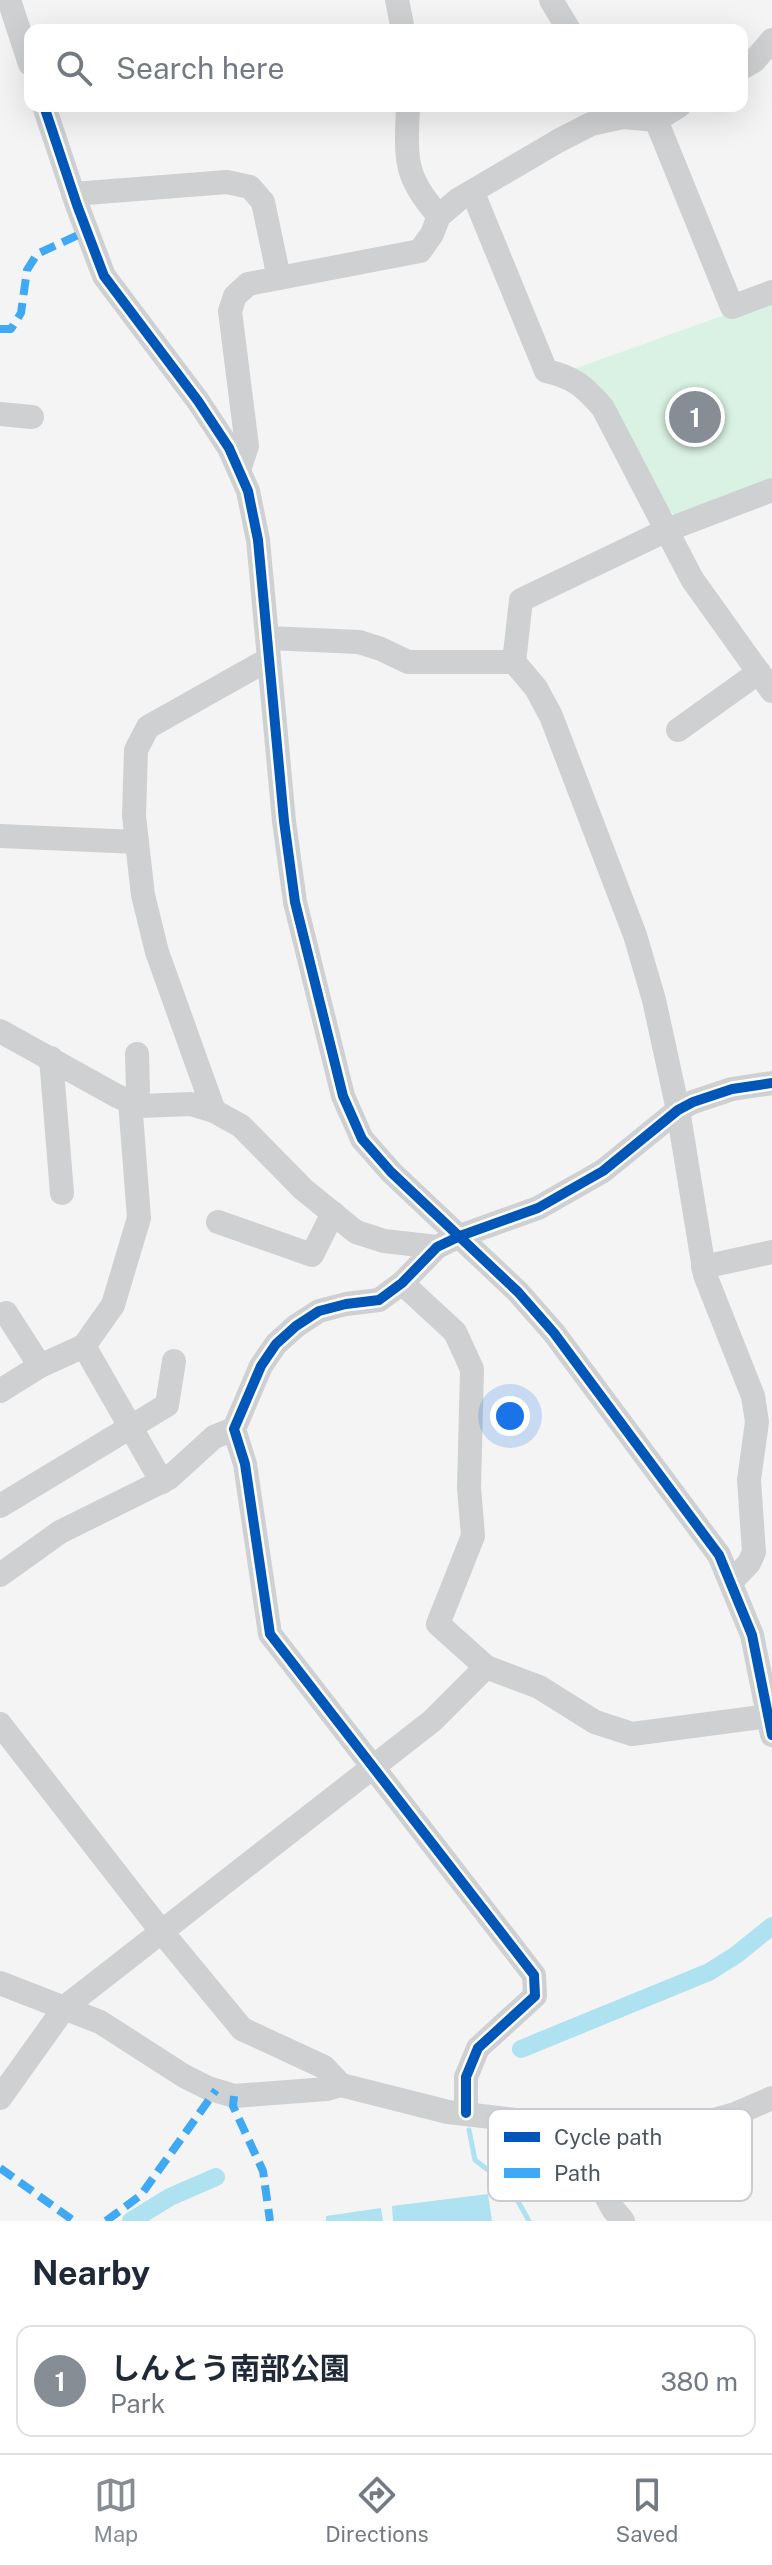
<!DOCTYPE html>
<html lang="en">
<head>
<meta charset="utf-8">
<style>
	:root { --surface:#fff; --page:#f6f6f7; --text:#1f2937; --muted:#747a83; --line:#e0e1e3; --accent:#868d94 }
	body { margin:0; font-family:"Public Sans","Noto Sans JP",sans-serif; background:var(--page); color:var(--text) }
	.you { position:absolute; left:510px; top:1416px; width:28px; height:28px; margin:-20px; border:6px solid #fff; border-radius:50%; background:#1a73e8; box-shadow:0 0 0 12px #1a73e833 }
	.badge { display:grid; place-items:center; width:52px; height:52px; border-radius:50%; background:var(--accent); color:#fff; font-size:26px; font-weight:700 }
	.pin { position:absolute; translate:-50% -50%; border:4px solid #fff; box-shadow:0 2px 8px #0006 }
	.list { margin:0; padding:0; list-style:none }
	h2 { display:flex; justify-content:space-between; align-items:center; height:104px; margin:0; padding:0 32px; font-size:34px }
	h2 small { font-size:26px; font-weight:400; color:var(--muted) }
	.list li { display:grid; grid-template-columns:52px 1fr auto; gap:24px; align-items:center; box-sizing:border-box; height:112px; margin:0 16px 16px; padding:0 16px; border:2px solid var(--line); border-radius:16px }
	.list b { display:block; font-size:30px; white-space:nowrap }
	.list p { margin:0; font-size:26px; white-space:nowrap; color:var(--muted) }
	.list em { font-size:26px; font-style:normal; color:var(--muted) }
	.icon { flex:none; width:44px; height:44px; fill:none; stroke:currentColor; stroke-width:2; stroke-linecap:round; stroke-linejoin:round }
	.map { position:relative; flex:none; width:772px; height:2221px; overflow:hidden }
	.search { position:absolute; background:var(--surface); box-shadow:0 8px 32px #0002; left:24px; right:24px; top:24px; height:88px; display:flex; align-items:center; gap:20px; box-sizing:border-box; padding:0 28px; border-radius:16px; color:var(--muted); font-size:30px }
	.sheet { height:232px; background:var(--surface) }
	nav { display:flex; justify-content:space-around; align-items:center; box-sizing:border-box; height:112px; border-top:2px solid var(--line); background:var(--surface); font-size:22px; color:var(--muted) }
	nav a { display:grid; justify-items:center; gap:4px }
	nav .on { color:var(--accent) }
	.map>svg:first-child { display:block }
	.green { fill:#d9f2e3 }
	.water { fill:#aee2f0 }
	.lines { fill:none; stroke-linecap:round; stroke-linejoin:round }
	.stream { stroke:#aee2f0; stroke-width:5 }
	.canal { stroke:#aee2f0; stroke-width:18 }
	.minor { stroke:#ced0d2; stroke-width:24 }
	.quiet { stroke:#3fa9f5; stroke-width:8; stroke-dasharray:16 8; stroke-linecap:butt }
	.cycleway-casing { stroke:#fff; stroke-width:15 }
	.cycleway { stroke:#0057b8; stroke-width:10 }
	.key { fill:#fff; stroke:#c9ccd0; stroke-width:2 }
	.key-label { font-size:22px; fill:#4a5661 }
</style>
</head>
<body>
<div class="map">
<svg width="772" height="2221" viewBox="0 0 772 2221">
	<rect width="100%" height="100%" fill="#f4f4f4"/>
	<path class="green" d="M772 298V483L678 519 670 511 574 369Z"/>
	<g class="water">
		<path d="M488 2194 492 2221H393L392 2206Z"/>
		<path d="M381 2208 383 2221H326V2216Z"/>
	</g>
	<g class="lines">
		<path class="stream" d="M469 2130 475 2160 510 2187 529 2221"/>
		<g class="canal">
			<path d="M521 2049 709 1972 736 1955 772 1926"/>
			<path d="M131 2221 170 2197 216 2177"/>
		</g>
		<g class="minor">
			<path d="M9 0 30 64"/>
			<path d="M397 0 403 30"/>
			<path d="M551 0 569 30"/>
			<path d="M742 68 754 61 772 40"/>
			<path d="M44 106 77 205 104 276 198 401 229 448 248 491 258 540 284 821 295 902 343 1096 362 1139 391 1172 518 1292 554 1333 719 1555 752 1635 772 1735"/>
			<path d="M408 106C406 158 403 176 439 216"/>
			<path d="M656 120 732 307 772 292"/>
			<path d="M473 193 546 371C574 377 585 387 603 408L692 579 772 691"/>
			<path d="M73 194 227 182 250 187 263 202 279 278"/>
			<path d="M0 414 32 417"/>
			<path d="M239 470 247 446 230 311 235 296 248 284 420 251 432 234 439 216 459 199 558 141 591 124 623 117 656 120 679 106"/>
			<path d="M268 638 359 642 381 649 408 662H514L521 600 667 530 772 490"/>
			<path d="M514 662 536 688 551 716 635 935 654 1000 678 1110 705 1275 753 1396 757 1422 749 1480 754 1552 749 1563 731 1582"/>
			<path d="M678 730 759 672"/>
			<path d="M0 836 137 842"/>
			<path d="M0 1031 117 1096 140 1106 191 1104 214 1111 157 952 143 895 134 816 136 750 148 727 269 659"/>
			<path d="M51 1058 62 1193"/>
			<path d="M214 1111 241 1126 303 1189 356 1232 384 1241 437 1247"/>
			<path d="M218 1222 312 1255 333 1213"/>
			<path d="M703 1267 772 1252"/>
			<path d="M402 1283 455 1332 472 1369 469 1488 473 1536 438 1624 486 1667 539 1687 595 1722 632 1734 768 1716"/>
			<path d="M6 1313 40 1366"/>
			<path d="M84 1346 113 1305 139 1218 130 1101 138 1091 137 1054"/>
			<path d="M0 1391 40 1366 84 1346 162 1482"/>
			<path d="M0 1506 167 1405 174 1361"/>
			<path d="M0 1575 60 1532 169 1478 214 1437 234 1429"/>
			<path d="M0 1724 161 1931 242 2029 324 2067 341 2085"/>
			<path d="M0 1983 100 2022 184 2076 208 2088 234 2096 327 2089 341 2085 448 2112 568 2126 685 2128 735 2114 772 2098"/>
			<path d="M0 2098 65 2007 432 1721 486 1667"/>
			<path d="M466 2113V2077L478 2048 535 1996 534 1975 270 1634 245 1464 234 1429 261 1366 276 1344 296 1326 319 1311 346 1304 379 1300 402 1283 437 1247 460 1236 538 1208 603 1171 678 1110 693 1102 732 1089 772 1083"/>
			<path d="M568 2126 613 2209 623 2221"/>
		</g>
		<g class="quiet">
			<path d="M0 329H11L21 313 27 270 37 254 87 231"/>
			<path d="M234 2096 233 2106 263 2171 270 2221"/>
			<path d="M0 2168 74 2221"/>
			<path d="M106 2221 141 2195 216 2090"/>
		</g>
		<defs>
			<g id="cycleway">
				<path d="M44 106 77 205 104 276 198 401 229 448 248 491 258 540 284 821 295 902 343 1096 362 1139 391 1172 518 1292 554 1333 719 1555 752 1635 772 1735"/>
				<path d="M466 2113V2077L478 2048 535 1996 534 1975 270 1634 245 1464 234 1429 261 1366 276 1344 296 1326 319 1311 346 1304 379 1300 402 1283 437 1247 460 1236 538 1208 603 1171 678 1110 693 1102 732 1089 772 1083"/>
			</g>
		</defs>
		<use href="#cycleway" class="cycleway-casing"/>
		<use href="#cycleway" class="cycleway"/>
	</g>
	<rect x="488" y="2109" width="264" height="92" rx="12" class="key"/>
	<rect x="504" y="2132" width="36" height="10" fill="#0057b8"/>
	<rect x="504" y="2168" width="36" height="10" fill="#3fa9f5"/>
	<g class="key-label">
		<text x="554" y="2145">Cycle path</text>
		<text x="554" y="2181">Path</text>
	</g>
</svg>
<div class="you"></div>
<div class="pin badge" style="left:695px;top:417px">1</div>
<div class="search"><svg class="icon" aria-label="search" viewBox="0 0 24 24"><circle cx="10" cy="10" r="6"/><path d="M15 15l6 6"/></svg>Search here</div>
</div>
<section class="sheet">
<h2>Nearby<small></small></h2>
<ul class="list">
<li><span class="badge">1</span><div><b>しんとう南部公園</b><p>Park</p></div><em>380 m</em></li>
</ul>
</section>
<nav>
<a class="on"><svg class="icon" aria-label="map" viewBox="0 0 24 24"><path d="M3 6l6-2 6 2 6-2v14l-6 2-6-2-6 2zM9 4v14M15 6v14"/></svg>Map</a>
<a><svg class="icon" aria-label="directions" viewBox="0 0 24 24"><path d="M12 3l9 9-9 9-9-9zM9 14v-3h6M13 9l2 2-2 2"/></svg>Directions</a>
<a><svg class="icon" aria-label="saved" viewBox="0 0 24 24"><path d="M7 4h10v16l-5-4-5 4z"/></svg>Saved</a>
</nav>
</body>
</html>
